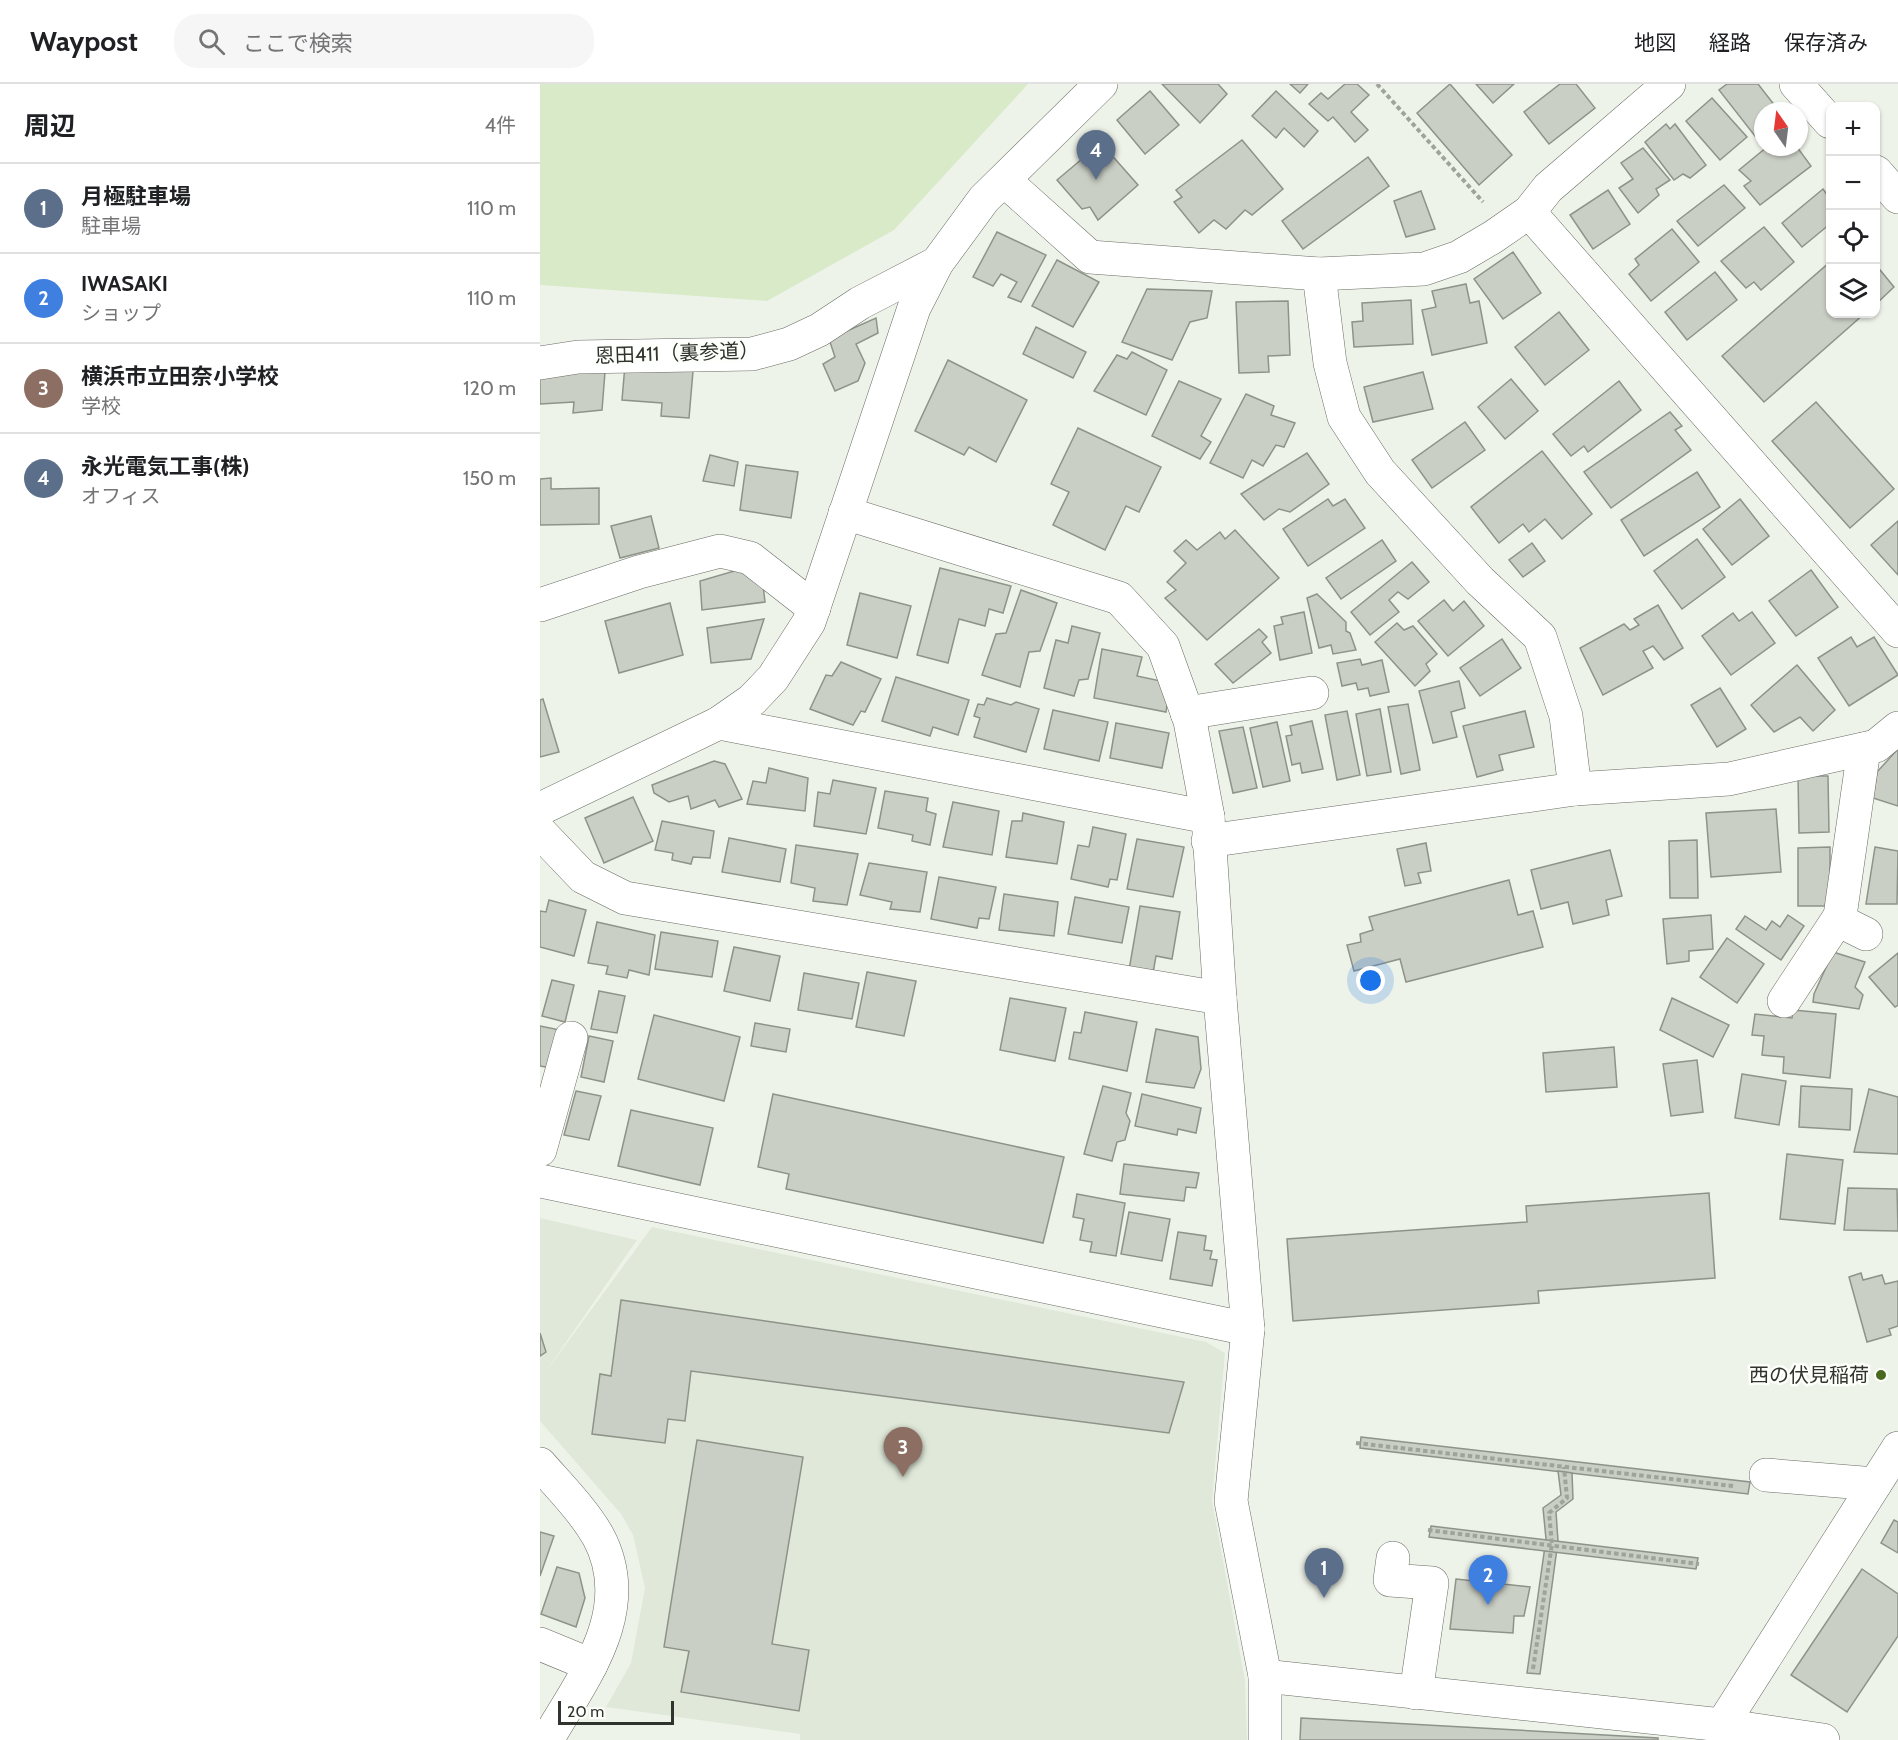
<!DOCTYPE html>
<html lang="ja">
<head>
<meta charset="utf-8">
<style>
	:root { --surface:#fff; --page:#f6f6f6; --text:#202124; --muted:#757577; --line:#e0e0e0; --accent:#111827 }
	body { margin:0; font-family:Cabin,"Noto Sans JP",sans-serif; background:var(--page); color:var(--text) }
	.controls { position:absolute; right:18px; top:18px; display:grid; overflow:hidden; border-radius:12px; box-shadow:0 2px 4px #0004 }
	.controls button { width:54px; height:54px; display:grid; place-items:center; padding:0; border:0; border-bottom:2px solid var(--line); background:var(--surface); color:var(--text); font:30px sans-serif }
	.compass { position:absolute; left:1214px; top:18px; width:54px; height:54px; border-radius:50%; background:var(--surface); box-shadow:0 2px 4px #0004; rotate:346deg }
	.scale { position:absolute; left:18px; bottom:15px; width:116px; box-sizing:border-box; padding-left:6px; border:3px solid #31332f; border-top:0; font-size:16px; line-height:21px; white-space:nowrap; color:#31332f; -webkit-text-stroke:4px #fdfffb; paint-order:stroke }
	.you { position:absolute; left:831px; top:897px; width:21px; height:21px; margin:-15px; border:4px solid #fff; border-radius:50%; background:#1a73e8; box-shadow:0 0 0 9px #1a73e833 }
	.badge { display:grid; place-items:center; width:39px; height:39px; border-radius:50%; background:var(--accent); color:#fff; font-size:20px; font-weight:700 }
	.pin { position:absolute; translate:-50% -50px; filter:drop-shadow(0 2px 3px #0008) }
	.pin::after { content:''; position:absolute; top:32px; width:21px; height:18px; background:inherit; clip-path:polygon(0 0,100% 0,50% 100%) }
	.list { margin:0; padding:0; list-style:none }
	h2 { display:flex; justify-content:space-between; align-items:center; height:78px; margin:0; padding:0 24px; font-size:26px }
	h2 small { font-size:20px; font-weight:400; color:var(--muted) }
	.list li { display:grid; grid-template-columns:39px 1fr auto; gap:18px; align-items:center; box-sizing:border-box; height:90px; padding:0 24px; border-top:2px solid var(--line) }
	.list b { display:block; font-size:22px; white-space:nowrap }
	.list p { margin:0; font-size:20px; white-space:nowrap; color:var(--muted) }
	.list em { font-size:20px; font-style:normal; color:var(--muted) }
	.icon { flex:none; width:33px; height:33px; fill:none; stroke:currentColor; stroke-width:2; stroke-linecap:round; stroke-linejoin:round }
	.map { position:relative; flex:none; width:1358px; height:1656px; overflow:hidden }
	header { display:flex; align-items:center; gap:36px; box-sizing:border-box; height:84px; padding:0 30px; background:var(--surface); border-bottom:2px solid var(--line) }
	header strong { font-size:28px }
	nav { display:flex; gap:33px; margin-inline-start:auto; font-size:21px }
	.search { width:420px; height:54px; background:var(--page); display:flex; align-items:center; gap:15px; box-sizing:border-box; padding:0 21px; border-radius:24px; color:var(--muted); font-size:22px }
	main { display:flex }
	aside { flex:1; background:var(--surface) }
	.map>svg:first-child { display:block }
	.built { fill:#e0e9d9 }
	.green { fill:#d9eac9 }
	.building { fill:#cacfc5; stroke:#8e938a; stroke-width:1.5 }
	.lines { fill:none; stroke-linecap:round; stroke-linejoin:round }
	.minor-casing { stroke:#686c64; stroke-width:34 }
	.path { stroke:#9fa39b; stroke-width:4; stroke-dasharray:4.5 3; stroke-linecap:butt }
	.minor { stroke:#fff; stroke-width:33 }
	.poi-dot { fill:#49691f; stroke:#fdfffb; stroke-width:2 }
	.labels { text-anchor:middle; stroke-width:5; stroke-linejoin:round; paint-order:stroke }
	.street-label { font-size:20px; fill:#31332f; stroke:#fdfffb }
	.poi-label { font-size:20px; fill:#31332f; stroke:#fdfffb; text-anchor:end }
</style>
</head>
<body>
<header>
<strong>Waypost</strong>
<div class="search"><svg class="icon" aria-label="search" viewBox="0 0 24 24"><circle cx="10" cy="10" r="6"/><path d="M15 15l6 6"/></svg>ここで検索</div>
<nav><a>地図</a><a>経路</a><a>保存済み</a></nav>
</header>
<main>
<aside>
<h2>周辺<small>4件</small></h2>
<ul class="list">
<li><span class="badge" style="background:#5c6f8a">1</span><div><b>月極駐車場</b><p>駐車場</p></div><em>110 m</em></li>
<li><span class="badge" style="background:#3f7fe0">2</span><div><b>IWASAKI</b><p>ショップ</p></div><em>110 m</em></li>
<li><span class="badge" style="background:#8d6e63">3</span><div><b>横浜市立田奈小学校</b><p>学校</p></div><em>120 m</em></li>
<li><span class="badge" style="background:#5c6f8a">4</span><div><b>永光電気工事(株)</b><p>オフィス</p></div><em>150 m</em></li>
</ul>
</aside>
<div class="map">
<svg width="1358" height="1656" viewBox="0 0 1358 1656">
	<rect width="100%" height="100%" fill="#eef3e9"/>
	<path class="built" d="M0 1134 97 1156 4 1290 112 1143 666 1258 685 1269 672 1417 705 1596 707 1656H260V1650L66 1623 91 1579 105 1504 93 1451 81 1430 0 1337Z"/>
	<path class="green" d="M0 0H488L354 146 227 217 0 201Z"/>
	<g class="building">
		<path d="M622 0H678L687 10 660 39Z"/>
		<path d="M750 0H768L760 9Z"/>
		<path d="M805 0H817L829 11 811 28 828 46 815 58 793 33 788 37 769 20 781 9 788 15Z"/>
		<path d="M910 0 972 71 939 101 877 29Z"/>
		<path d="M936 0H974L953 19Z"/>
		<path d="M1020 0H1036L1055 24 1009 60 984 28Z"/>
		<path d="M1187 0H1218L1239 27H1223V46L1215 52 1179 6Z"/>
		<path d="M610 7 639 41 605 70 577 36Z"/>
		<path d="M736 7 778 47 764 63 744 44 736 54 712 32Z"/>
		<path d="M1172 14 1207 53 1180 76 1146 37Z"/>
		<path d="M1126 40 1130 45 1135 40 1166 81 1150 94 1143 90 1134 96 1105 58Z"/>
		<path d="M702 56 743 105 712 131 705 126 686 145 674 136 659 149 634 118 642 113 636 106Z"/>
		<path d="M561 59 598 101 558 136 550 123 542 125 517 96Z"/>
		<path d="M1227 63H1257L1271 82 1220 121 1204 102 1211 97 1199 86Z"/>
		<path d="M1103 64 1130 96 1116 105 1119 111 1098 129 1079 104 1093 95 1081 79Z"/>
		<path d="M828 73 849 102 763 165 742 137Z"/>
		<path d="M1184 101 1205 124 1158 162 1137 137Z"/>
		<path d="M1283 105 1290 115V140L1262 163 1242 139Z"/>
		<path d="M1068 106 1090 140 1053 165 1030 131Z"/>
		<path d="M881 107 895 145 866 153 854 117Z"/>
		<path d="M1224 143 1254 178 1221 206 1214 198 1206 204 1181 177Z"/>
		<path d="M1132 145 1159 178 1111 217 1089 190 1099 181 1095 175Z"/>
		<path d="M457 148 506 171 481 218 468 213 477 198 461 190 453 202 433 193Z"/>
		<path d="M973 168 1001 209 963 235 934 195Z"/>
		<path d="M517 176 559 198 533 243 492 222Z"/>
		<path d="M1290 178V230H1324L1224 318 1182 272Z"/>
		<path d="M1336 181 1354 203 1336 220Z"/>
		<path d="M1175 188 1197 216 1147 256 1125 228Z"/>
		<path d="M926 200 930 219 939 217 947 259 892 271 882 226 896 223 892 207Z"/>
		<path d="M607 205 672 207 667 234 650 238 632 276 582 258Z"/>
		<path d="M871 216 873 260 814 263 812 238 823 237 822 219Z"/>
		<path d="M748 217 750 271 728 272 729 288 699 289 696 218Z"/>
		<path d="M1019 228 1049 266 1005 301 975 263Z"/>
		<path d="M336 234 338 249 316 260 325 279 318 297 295 307 283 280 295 273 289 255Z"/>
		<path d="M496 243 546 268 533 294 483 270Z"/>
		<path d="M592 268 627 286 606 331 554 307 577 271 587 275Z"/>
		<path d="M408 276 487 316 456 378 429 363 424 371 375 347Z"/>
		<path d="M85 281 153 287 149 334 121 332 122 319 82 316Z"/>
		<path d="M65 288 62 326 33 329 34 318 0 320V289Z"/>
		<path d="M883 288 893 325 833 338 824 303Z"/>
		<path d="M971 295 998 327 965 355 938 323Z"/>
		<path d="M639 297 681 315 661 352 671 358 660 375 612 352Z"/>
		<path d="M1079 297 1101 326 1048 368 1044 362 1031 372 1013 350Z"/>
		<path d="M706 310 734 322 731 331 755 339 744 363 736 361 723 382 712 376 703 394 670 379Z"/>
		<path d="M1276 318 1354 405 1310 444 1232 357Z"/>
		<path d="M1130 328 1142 342 1135 346 1151 366 1071 424 1044 388Z"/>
		<path d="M925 338 945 366 892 404 872 376Z"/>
		<path d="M538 344 621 383 599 428 586 422 565 466 513 441 529 408 511 400Z"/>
		<path d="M1002 367 1052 430 1022 455 1005 435 989 448 983 440 959 459 931 423Z"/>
		<path d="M767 369 789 400 750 428 739 425 724 436 701 410Z"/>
		<path d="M170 371 198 378 194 402 163 397Z"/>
		<path d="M206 381 258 388 251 434 200 426Z"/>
		<path d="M1157 388 1180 423 1104 472 1081 436Z"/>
		<path d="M11 394V405L59 404V440L0 441V395Z"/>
		<path d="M788 415 793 422 805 415 825 444 768 482 743 445Z"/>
		<path d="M1200 415 1229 452 1192 481 1163 445Z"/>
		<path d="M111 432 119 464 80 474 71 442Z"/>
		<path d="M1358 437V491L1331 461Z"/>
		<path d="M695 446 739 494 667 556 625 514 636 506 627 498 646 479 634 467 646 456 657 466 680 448 685 455Z"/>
		<path d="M1157 455 1185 493 1142 525 1114 487Z"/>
		<path d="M842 456 856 477 801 515 786 494Z"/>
		<path d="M992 459 1005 477 983 493 969 476Z"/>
		<path d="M872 478 889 498 868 515 858 508 849 516 859 528 830 551 811 528Z"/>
		<path d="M400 484 471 502 463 529 449 525 445 542 419 535 408 579 377 571Z"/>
		<path d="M201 485 223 501 225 518 162 526 160 497Z"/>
		<path d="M1271 486 1298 523 1256 552 1229 517Z"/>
		<path d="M481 506 517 519 500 567 489 568 480 603 442 591 456 550 466 549Z"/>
		<path d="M320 509 371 522 357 574 307 561Z"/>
		<path d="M777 510 806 538V547L810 549 816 566 793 570 791 561 779 564 767 514Z"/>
		<path d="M904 516 913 527 924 517 944 542 908 572 878 537Z"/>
		<path d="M130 519 143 571 79 589 65 537Z"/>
		<path d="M1118 521 1143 564 1124 576 1113 562 1103 567 1113 584 1063 611 1040 564 1084 540 1090 546 1099 541 1094 535Z"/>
		<path d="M764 528 772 569 740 576 734 542 743 540 741 533Z"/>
		<path d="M1212 528 1235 559 1191 591 1162 552 1193 529 1199 537Z"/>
		<path d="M224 535 211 575 171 579 167 544Z"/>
		<path d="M857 539 864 546 873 542 897 570 886 580 890 587 875 602 835 558Z"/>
		<path d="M532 542 560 549 548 595 539 596 534 612 504 604 516 556 528 559Z"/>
		<path d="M719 545 727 553 722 558 731 569 693 599 675 580Z"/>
		<path d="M1311 553 1317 563 1334 553 1358 591 1309 622 1278 574Z"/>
		<path d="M962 555 981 584 940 612 920 584Z"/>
		<path d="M562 565 602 573 597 592 630 599 626 628 554 614Z"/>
		<path d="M820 575 822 581 842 576 849 608 830 612 828 604 818 606 816 599 802 602 797 579Z"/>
		<path d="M301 578 341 595 325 628 321 627 313 641 270 625 286 591 292 592Z"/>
		<path d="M1257 581 1295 626 1273 647 1260 633 1234 648 1211 621Z"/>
		<path d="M356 593 429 616 418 651 393 643 390 652 342 637Z"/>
		<path d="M919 597 925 624 911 628 917 653 893 659 879 607Z"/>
		<path d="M1180 604 1206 645 1177 663 1151 621Z"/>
		<path d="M447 614 471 621 476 618 499 625 486 668 434 653 440 634 434 632 438 620 444 621Z"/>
		<path d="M3 615 19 668 0 673V616Z"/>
		<path d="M868 620 880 686 861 690 848 623Z"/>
		<path d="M840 625 851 688 827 692 816 630Z"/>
		<path d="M513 626 568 638 559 677 504 665Z"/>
		<path d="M807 627 820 691 797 696 785 631Z"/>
		<path d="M985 627 994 663 959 671 963 686 937 693 923 642Z"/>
		<path d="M772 637 783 685 762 689 760 679 752 681 746 652 752 651 750 642Z"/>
		<path d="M737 638 750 697 723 703 710 644Z"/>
		<path d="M576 639 629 649 622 684 570 674Z"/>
		<path d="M703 643 717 704 693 709 679 647Z"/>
		<path d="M1358 665V722L1333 714 1337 688Z"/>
		<path d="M174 677 185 680 202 715 179 723 175 716 151 725 148 712 129 718 114 709 112 701Z"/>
		<path d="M229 684 268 694 265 727 207 720 213 697 226 699Z"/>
		<path d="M1258 692H1288L1289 748 1259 749Z"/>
		<path d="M293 696 336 704 326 750 274 742 278 708 290 710Z"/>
		<path d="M345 707 388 714 386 727 396 730 390 761 372 757 373 751 338 744Z"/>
		<path d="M93 713 113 757 64 779 45 734Z"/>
		<path d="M413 718 459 727 452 771 403 763Z"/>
		<path d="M1236 725 1241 788 1171 793 1166 729Z"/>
		<path d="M483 729 524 738 517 780 466 773 472 737H482Z"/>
		<path d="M122 737 174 747 170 774 153 773 151 780 132 776 133 769 115 766Z"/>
		<path d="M553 743 586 750 577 796 570 795 568 803 531 795 538 761 549 763Z"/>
		<path d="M189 754 246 765 240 798 182 788Z"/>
		<path d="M597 755 644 763 633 813 587 805Z"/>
		<path d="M1157 756 1158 814H1130L1129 757Z"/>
		<path d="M886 759 891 787 878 789 881 799 865 802 857 765Z"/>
		<path d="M256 761 318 770 307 821 273 817 275 804 251 799Z"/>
		<path d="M1290 763V822H1258V764Z"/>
		<path d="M1335 763 1358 767 1357 820H1326Z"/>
		<path d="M1070 766 1082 812 1066 816 1069 831 1033 840 1028 818 1001 825 991 786Z"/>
		<path d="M329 779 387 788 380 828 350 825 352 818 320 811Z"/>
		<path d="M399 793 456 803 449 835 439 834 437 844 391 835Z"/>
		<path d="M969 796 978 831 993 827 1003 863 866 898 860 875 814 887 807 861 821 858 820 850 833 846 829 833Z"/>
		<path d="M464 810 518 818 514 852 459 846Z"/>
		<path d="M535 813 589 823 582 859 528 850Z"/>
		<path d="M9 816 46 826 34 872 0 863V827L6 828Z"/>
		<path d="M600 822 640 828 632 875 616 872 613 889 589 886Z"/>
		<path d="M1171 831 1173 865 1149 867V877L1127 880 1123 835Z"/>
		<path d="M1248 831 1264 842 1241 876 1196 845 1205 832 1226 846 1232 837 1240 843Z"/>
		<path d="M57 838 115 851 109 891 89 886 87 894 66 890 68 882 48 879Z"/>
		<path d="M121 848 178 857 172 893 115 885Z"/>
		<path d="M1187 854 1224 880 1197 919 1160 893Z"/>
		<path d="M194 863 240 872 230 917 184 907Z"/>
		<path d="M1293 868 1325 878 1315 903 1323 911 1319 925 1273 918 1274 910Z"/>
		<path d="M1358 869V921L1355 923 1329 893Z"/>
		<path d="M327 888 376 897 364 952 316 943Z"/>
		<path d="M264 889 319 899 312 935 258 926Z"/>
		<path d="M12 896 34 901 25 938 2 932Z"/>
		<path d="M59 907 85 912 77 949 51 945Z"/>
		<path d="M470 914 526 924 515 977 460 966Z"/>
		<path d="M1132 914 1189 941 1173 973 1120 946Z"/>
		<path d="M1253 926 1296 930 1290 994 1243 989 1244 973 1222 971 1224 952 1212 951 1215 930 1252 934Z"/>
		<path d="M545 928 597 938 587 987 529 975 534 948 541 949Z"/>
		<path d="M114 931 200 953 184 1017 98 995Z"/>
		<path d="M215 939 250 945 246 968 211 962Z"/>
		<path d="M0 942 20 946 11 984 0 982Z"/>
		<path d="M616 945 658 953 661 985 654 1004 606 998Z"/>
		<path d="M49 952 73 957 64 998 41 993Z"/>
		<path d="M1074 963 1077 1003 1006 1008 1003 969Z"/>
		<path d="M1157 976 1163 1028 1131 1032 1123 980Z"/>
		<path d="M1202 990 1246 997 1239 1041 1195 1034Z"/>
		<path d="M563 1002 591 1009 586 1029 590 1037 585 1056 577 1058 572 1077 544 1070Z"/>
		<path d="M1261 1002 1312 1005 1310 1046 1259 1043Z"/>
		<path d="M1329 1005 1358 1013V1070L1314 1068Z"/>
		<path d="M36 1007 61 1012 49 1056 24 1051Z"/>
		<path d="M233 1010 524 1073 503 1159 246 1105 249 1090 218 1083Z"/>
		<path d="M602 1010 661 1024 656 1049 638 1045 637 1051 595 1042Z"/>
		<path d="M91 1026 173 1044 160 1101 78 1082Z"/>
		<path d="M1247 1070 1303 1076 1295 1140 1240 1135Z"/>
		<path d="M584 1080 659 1089 656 1104 646 1103 644 1117 580 1110Z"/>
		<path d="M1308 1104 1357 1105 1358 1147 1304 1146Z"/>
		<path d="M1169 1109 1175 1194 998 1207 999 1219 753 1237 747 1155 987 1138 986 1122Z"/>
		<path d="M537 1110 585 1119 576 1172 550 1168 552 1158 540 1156 544 1135 533 1133Z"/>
		<path d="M589 1128 630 1135 622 1177 581 1170Z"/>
		<path d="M638 1148 666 1152 664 1166 672 1167 670 1175 677 1176 672 1202 630 1195Z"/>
		<path d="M1321 1189 1323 1196 1342 1191 1345 1200 1358 1197V1242L1349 1245 1351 1251 1327 1258 1309 1193Z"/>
		<path d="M81 1216 644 1298 629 1349 151 1287 145 1337 128 1335 125 1359 52 1350 60 1290 71 1292Z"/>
		<path d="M0 1249 6 1268 0 1272Z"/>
		<path d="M821 1353 1210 1398 1208 1410 820 1364Z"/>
		<path d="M157 1356 263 1373 232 1560 269 1566 259 1627 141 1608 149 1567 124 1563Z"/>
		<path d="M1018 1387 1032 1389 1033 1415 1016 1428 1018 1457 1000 1590 987 1589 1006 1455 1003 1424 1021 1411Z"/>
		<path d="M1354 1436 1358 1438V1469L1341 1459Z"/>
		<path d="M891 1442 1158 1474 1156 1485 889 1453Z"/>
		<path d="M0 1448 14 1452 0 1492Z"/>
		<path d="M17 1483 39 1489 45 1514 36 1543 1 1530Z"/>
		<path d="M1322 1485 1358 1510V1552L1307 1628 1251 1591Z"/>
		<path d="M916 1495 990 1503 984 1532H974L973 1549 910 1545Z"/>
		<path d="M761 1634 1118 1654V1656H760Z"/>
	</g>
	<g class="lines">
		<defs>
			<g id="minor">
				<path d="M1256 0 1290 38"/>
				<path d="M1336 88 1358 113"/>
				<path d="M464 96 550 173 779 190 884 185 919 173 953 153 989 128 1008 104 1129 0"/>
				<path d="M989 128 1358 547"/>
				<path d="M779 190 790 279 804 333 840 388 940 497 1000 553 1026 632 1035 705"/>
				<path d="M0 279 38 273 212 270 249 260 279 246 320 219 397 179"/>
				<path d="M305 429 579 514 623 562 650 637 668 733 680 914 708 1245 691 1417 725 1592V1656"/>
				<path d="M0 521 99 488 180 467 210 474 274 524"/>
				<path d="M647 629 772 609"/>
				<path d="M179 639 668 733"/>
				<path d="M0 725 179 639 212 616 233 594 269 538 374 224 397 179 444 115 561 0"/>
				<path d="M0 748 43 793 85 814 680 914"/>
				<path d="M668 757 1035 705 1189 695 1336 662 1358 644"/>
				<path d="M1298 836 1326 850"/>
				<path d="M1244 917 1300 832 1324 665"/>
				<path d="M0 1066 31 954"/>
				<path d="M0 1097 708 1245"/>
				<path d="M0 1380C20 1403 43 1426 58 1452 98 1526 43 1594 7 1656"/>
				<path d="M1226 1391 1335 1400"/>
				<path d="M853 1474 850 1496 892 1499 876 1609"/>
				<path d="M0 1560 51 1581"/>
				<path d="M725 1592 1182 1641 1283 1656"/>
				<path d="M1182 1641 1358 1364"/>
			</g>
		</defs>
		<use href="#minor" class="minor-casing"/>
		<g class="path">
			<path d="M837 0 943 118"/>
			<path d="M816 1359 1193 1402"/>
			<path d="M888 1446 1159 1480"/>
			<path d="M993 1585 1012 1460 1009 1429 1027 1414 1024 1383"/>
		</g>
		<use href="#minor" class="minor"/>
	</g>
	<circle class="poi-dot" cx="1341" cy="1291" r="6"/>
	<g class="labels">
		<g class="street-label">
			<text transform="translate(137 269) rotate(-2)" y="7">恩田411（裏参道）</text>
		</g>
		<g class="poi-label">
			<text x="1329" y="1298">西の伏見稲荷</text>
		</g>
	</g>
</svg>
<div class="controls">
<button>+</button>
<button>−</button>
<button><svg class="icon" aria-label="locate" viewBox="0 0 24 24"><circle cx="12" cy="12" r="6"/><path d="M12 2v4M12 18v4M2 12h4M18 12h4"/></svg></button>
<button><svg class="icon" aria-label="layers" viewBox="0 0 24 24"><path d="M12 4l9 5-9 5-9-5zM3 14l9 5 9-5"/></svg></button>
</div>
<svg class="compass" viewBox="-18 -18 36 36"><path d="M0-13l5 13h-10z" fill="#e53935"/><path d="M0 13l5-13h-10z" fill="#757577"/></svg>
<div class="scale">20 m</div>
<div class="you"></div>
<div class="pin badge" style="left:784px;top:1514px;background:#5c6f8a">1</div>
<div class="pin badge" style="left:948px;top:1521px;background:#3f7fe0">2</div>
<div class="pin badge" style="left:363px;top:1393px;background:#8d6e63">3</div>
<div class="pin badge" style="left:556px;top:96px;background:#5c6f8a">4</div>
</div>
</main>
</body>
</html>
